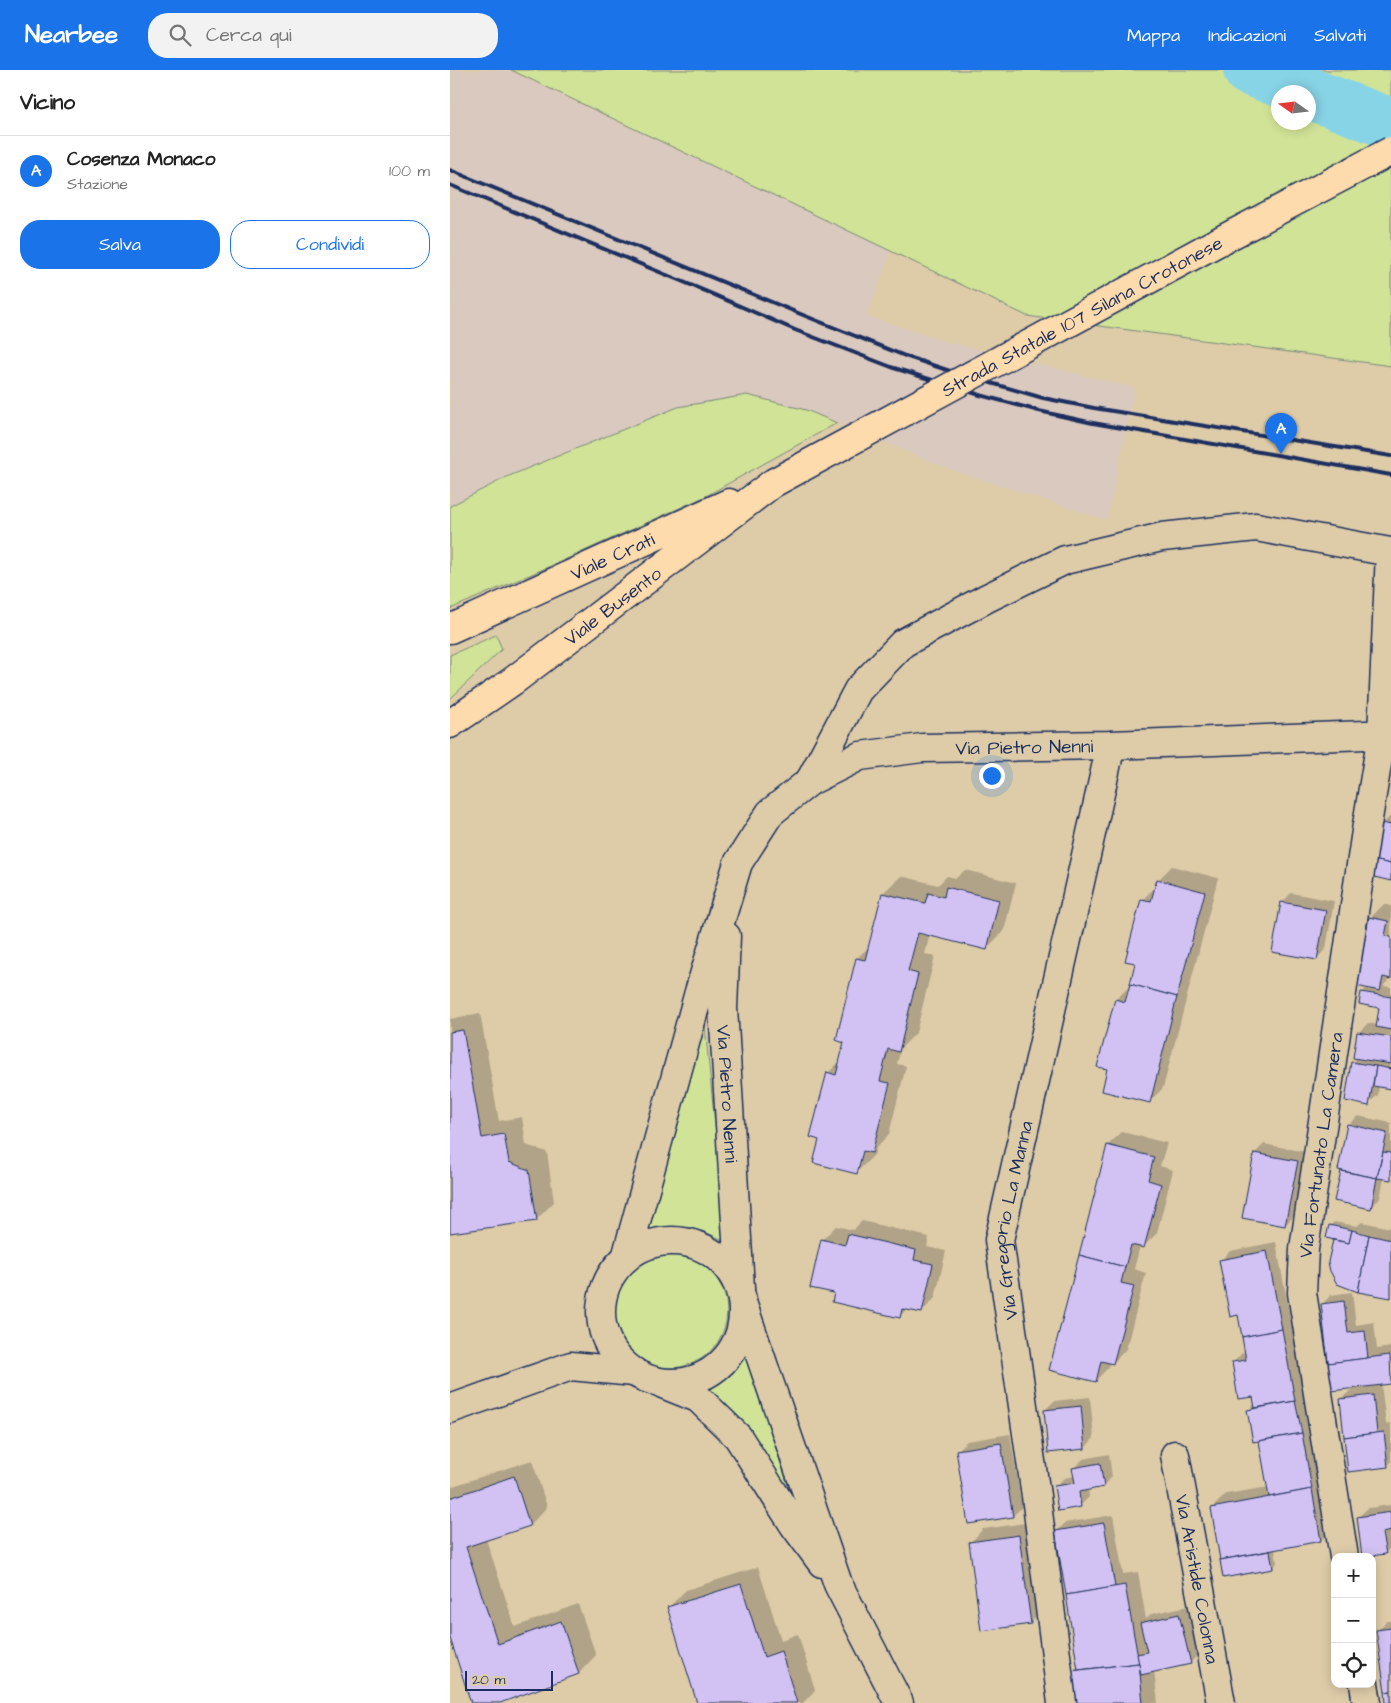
<!DOCTYPE html>
<html lang="it">
<head>
<meta charset="utf-8">
<style>
	:root { --surface:#fff; --page:#f2f2f2; --text:#222; --muted:#767676; --line:#e0e0e0; --accent:#1a73e8 }
	body { margin:0; font-family:"Architects Daughter",sans-serif; background:var(--page); color:var(--text) }
	.controls { position:absolute; right:15px; bottom:15px; display:grid; overflow:hidden; border-radius:10px; box-shadow:0 2px 12px #0003 }
	.controls button { width:45px; height:45px; display:grid; place-items:center; padding:0; border:0; border-bottom:1px solid var(--line); background:var(--surface); color:var(--text); font:25px sans-serif }
	.compass { position:absolute; left:821px; top:15px; width:45px; height:45px; border-radius:50%; background:var(--surface); box-shadow:0 2px 12px #0003; rotate:284deg }
	.scale { position:absolute; left:15px; bottom:12px; width:88px; box-sizing:border-box; padding-left:5px; border:2px solid #1b2f5e; border-top:0; font-size:14px; line-height:18px; white-space:nowrap; color:#1b2f5e; -webkit-text-stroke:4px #decca9; paint-order:stroke }
	.you { position:absolute; left:541px; top:705px; width:18px; height:18px; margin:-12px; border:4px solid #fff; border-radius:50%; background:#1a73e8; box-shadow:0 0 0 8px #1a73e833 }
	.badge { display:grid; place-items:center; width:32px; height:32px; border-radius:50%; background:var(--accent); color:#fff; font-size:16px; font-weight:700 }
	.pin { position:absolute; translate:-50% -41px; filter:drop-shadow(0 1px 2px #0008) }
	.pin::after { content:''; position:absolute; top:26px; width:18px; height:15px; background:inherit; clip-path:polygon(0 0,100% 0,50% 100%) }
	.list { margin:0; padding:0; list-style:none }
	h2 { display:flex; justify-content:space-between; align-items:center; height:65px; margin:0; padding:0 20px; font-size:21px }
	h2 small { font-size:16px; font-weight:400; color:var(--muted) }
	.list li { display:grid; grid-template-columns:32px 1fr auto; gap:15px; align-items:center; box-sizing:border-box; height:70px; padding:0 20px; border-top:1px solid var(--line) }
	.list b { display:block; font-size:19px; white-space:nowrap }
	.list p { margin:0; font-size:16px; white-space:nowrap; color:var(--muted) }
	.list em { font-size:16px; font-style:normal; color:var(--muted) }
	.actions { display:flex; gap:10px; padding:15px 20px }
	.actions a { flex:1; padding:11px 0; border:1px solid var(--accent); border-radius:20px; text-align:center; font-size:18px; color:var(--accent) }
	.actions .main { background:var(--accent); color:#fff }
	.icon { flex:none; width:28px; height:28px; fill:none; stroke:currentColor; stroke-width:2; stroke-linecap:round; stroke-linejoin:round }
	.map { position:relative; flex:none; width:941px; height:1633px; overflow:hidden }
	header { display:flex; align-items:center; gap:30px; box-sizing:border-box; height:70px; padding:0 25px; background:var(--accent); color:#fff }
	header strong { font-size:24px }
	nav { display:flex; gap:28px; margin-inline-start:auto; font-size:18px }
	.search { width:350px; height:45px; background:var(--page); display:flex; align-items:center; gap:12px; box-sizing:border-box; padding:0 18px; border-radius:20px; color:var(--muted); font-size:19px }
	main { display:flex }
	aside { flex:1; background:var(--surface) }
	.map>svg:first-child { display:block }
	.built { fill:#dac9bf }
	.green { fill:#d1e397; stroke:#76897a; fill-rule:evenodd }
	.shadow { fill:#0003 }
	.lines { fill:none; stroke-linecap:round; stroke-linejoin:round }
	.river { stroke:#88d4e7; stroke-width:52 }
	.building { fill:#d2c2f3; stroke:#1b2f5e }
	.minor-casing { stroke:#1b2f5e; stroke-width:31 }
	.major-casing { stroke:#1b2f5e; stroke-width:31 }
	.minor { stroke:#decca9; stroke-width:28 }
	.major { stroke:#fedbac; stroke-width:28 }
	.rail { stroke:#1b2f5e; stroke-width:4 }
	.major-bridge-casing { stroke:#1b2f5e; stroke-width:31; stroke-linecap:butt }
	.major-bridge { stroke:#fedbac; stroke-width:28 }
	.labels { text-anchor:middle; stroke-width:4; stroke-linejoin:round; paint-order:stroke }
	.street-label { font-size:19px; fill:#1b2f5e; stroke:#decca9 }
</style>
</head>
<body>
<header>
<strong>Nearbee</strong>
<div class="search"><svg class="icon" aria-label="search" viewBox="0 0 24 24"><circle cx="10" cy="10" r="6"/><path d="M15 15l6 6"/></svg>Cerca qui</div>
<nav><a>Mappa</a><a>Indicazioni</a><a>Salvati</a></nav>
</header>
<main>
<aside>
<h2>Vicino<small></small></h2>
<ul class="list">
<li><span class="badge">A</span><div><b>Cosenza Monaco</b><p>Stazione</p></div><em>100 m</em></li>
</ul>
<div class="actions"><a class="main">Salva</a><a>Condividi</a></div>
</aside>
<div class="map">
<svg width="941" height="1633" viewBox="0 0 941 1633">
	<rect width="100%" height="100%" fill="#decca9"/>
	<filter id="ink" filterUnits="userSpaceOnUse"><feTurbulence type="fractalNoise" baseFrequency=".02" numOctaves="2"/><feDisplacementMap in="SourceGraphic" scale="10" xChannelSelector="R" yChannelSelector="G"/><feConvolveMatrix kernelMatrix="1 2 1 2 8 2 1 2 1" color-interpolation-filters="sRGB"/></filter>
	<g filter="url(#ink)">
		<path class="built" d="M0 0H58L441 181 417 246 497 272 685 318 657 450 502 400 356 340 228 337 59 406 0 436Z"/>
		<g class="green">
			<path d="M61 0H941V296L577 246ZM828 22H858V52H828Z"/>
			<path d="M297 325 356 340 387 353 254 427 112 491 0 539V436L59 406 228 337Z"/>
			<path d="M46 565 52 579 0 629V585Z"/>
			<path d="M253 937 277 1172C247 1157 231 1153 198 1160Z"/>
			<circle cx="220" cy="1241" r="57"/>
			<path d="M294 1281 344 1434 254 1317 282 1298Z"/>
		</g>
		<g class="shadow">
			<path d="M941 746V810L933 753Z"/>
			<path d="M722 796 768 808 713 1018 699 1032 659 998 666 929 680 916 686 893 677 890 693 829 707 815 708 810Z"/>
			<path d="M515 800 566 813 554 861 536 879 480 864 475 884 485 886 466 963 451 978 447 994 456 996 439 1064 426 1078 424 1085 406 1103 371 1069 378 1003 391 990 396 972 387 969 407 888 420 876 433 823 451 806 488 815 497 806 506 808Z"/>
			<path d="M841 823 884 831 876 879 867 888 832 833Z"/>
			<path d="M934 834 941 836V908L933 916 941 917V1018L929 1016 928 1025 918 1034 896 1030 903 992 908 987 909 962 918 953 928 955 930 937 912 923 917 917 920 848Z"/>
			<path d="M30 943 49 1051 72 1047 76 1075 97 1082 104 1132 86 1150 0 1162V949Z"/>
			<path d="M908 1046 941 1053V1109L934 1108 930 1128 921 1137 885 1130 893 1100 898 1055Z"/>
			<path d="M672 1062 717 1073 710 1096 723 1100 707 1163 693 1177 690 1176 684 1199 696 1203 676 1279 663 1293 660 1292 659 1297 645 1311 600 1299 658 1075Z"/>
			<path d="M814 1074 856 1082 844 1146 835 1155 805 1083Z"/>
			<path d="M412 1151 479 1167 477 1177 496 1181 485 1228 472 1242 457 1239 450 1246 385 1222 372 1170 386 1156 403 1160Z"/>
			<path d="M884 1152 907 1156 912 1152 941 1158V1227L884 1171 886 1169 880 1156Z"/>
			<path d="M826 1172 870 1407 885 1457 871 1470 825 1479 827 1493 823 1498 774 1507 762 1438 776 1424 819 1417 810 1369 799 1340 805 1333 804 1325 783 1293 792 1283H796L789 1244 771 1190 780 1181Z"/>
			<path d="M902 1222 906 1255 924 1252 927 1279 941 1277V1313L931 1314 936 1354 941 1353V1392L937 1396 891 1329 903 1318 872 1234 881 1225Z"/>
			<path d="M640 1327 644 1368 635 1378 599 1381 595 1340 604 1331Z"/>
			<path d="M560 1364 572 1437 563 1446 508 1380 517 1371Z"/>
			<path d="M659 1384 662 1407 653 1416 638 1419 639 1427 630 1436 605 1417 614 1408 625 1406 624 1398 633 1389Z"/>
			<path d="M82 1390 97 1437 80 1455 36 1469 65 1557 128 1534 146 1585 129 1603 45 1633H23L0 1565V1417Z"/>
			<path d="M941 1435V1477L935 1483 908 1447 918 1438Z"/>
			<path d="M663 1445 673 1504 688 1502 696 1549 701 1544 738 1536 749 1584 740 1593 704 1601 708 1633H626L622 1602 629 1595 606 1462 615 1453Z"/>
			<path d="M582 1452 594 1539 580 1553 520 1473 533 1459Z"/>
			<path d="M308 1497 331 1570 348 1564 365 1620 353 1633H248L219 1537 236 1520Z"/>
			<path d="M937 1551H941V1633H938L927 1561Z"/>
		</g>
		<g class="lines">
			<g class="river">
				<path d="M799 0 858 22"/>
				<path d="M858 23 941 54"/>
			</g>
		</g>
		<g class="building">
			<path d="M932 753 941 755V794L923 790Z"/>
			<path d="M923 790 941 794V811L920 806Z"/>
			<path d="M707 809 755 822 727 927 680 914 685 893 675 891 691 829 701 831Z"/>
			<path d="M496 817 549 830 537 880 468 863 458 901 468 904 449 982 438 979 430 1011 440 1013 422 1083 413 1081 407 1104 363 1093 369 1070 360 1067 377 1002 386 1005 394 973 386 970 406 888 415 890 432 823 475 833 478 823 494 827Z"/>
			<path d="M831 832 876 840 867 890 822 882Z"/>
			<path d="M919 847 938 851 935 866 941 867V909L933 907 930 921 906 916Z"/>
			<path d="M680 914 727 927 700 1033 652 1021 657 999 647 997 665 929 675 932Z"/>
			<path d="M911 922 941 927V960L926 957 929 938 909 934Z"/>
			<path d="M13 960 32 1068 54 1064 59 1092 79 1100 87 1151 0 1163V962Z"/>
			<path d="M907 962 941 967V994L903 988Z"/>
			<path d="M901 992 926 996 919 1036 895 1031Z"/>
			<path d="M926 996 941 999V1019L923 1016Z"/>
			<path d="M897 1054 937 1063 927 1108 888 1100Z"/>
			<path d="M657 1075 704 1087 698 1110 711 1114 694 1178 681 1175 675 1197 629 1185Z"/>
			<path d="M933 1082 941 1083V1110L927 1108Z"/>
			<path d="M804 1083 848 1091 835 1156 792 1148Z"/>
			<path d="M891 1101 927 1108 921 1139 884 1131Z"/>
			<path d="M879 1155 902 1160 899 1173 876 1168Z"/>
			<path d="M902 1160 919 1165 908 1222 887 1214 880 1201 878 1192 883 1170 899 1173Z"/>
			<path d="M398 1164 466 1180 464 1190 483 1194 472 1243 452 1239 450 1248 382 1232 384 1223 360 1218 371 1169 395 1175Z"/>
			<path d="M919 1165 941 1170V1228L908 1222Z"/>
			<path d="M817 1181 832 1259 792 1267 788 1245 780 1247 769 1190Z"/>
			<path d="M629 1185 675 1197 671 1213 684 1216 663 1294 651 1291 646 1312 599 1300Z"/>
			<path d="M894 1231 898 1263 915 1261 918 1288 878 1293 871 1234Z"/>
			<path d="M832 1259 845 1331 805 1338 803 1327 788 1329 782 1292 796 1290 792 1267Z"/>
			<path d="M940 1285 941 1314 881 1321 878 1293Z"/>
			<path d="M923 1325 927 1363 894 1367 890 1329Z"/>
			<path d="M845 1331 852 1363 803 1372 797 1340Z"/>
			<path d="M631 1336 635 1379 598 1383 594 1340Z"/>
			<path d="M934 1362 938 1397 898 1402 894 1367Z"/>
			<path d="M852 1363 862 1419 819 1427 809 1371Z"/>
			<path d="M551 1373 563 1447 518 1454 506 1380Z"/>
			<path d="M650 1393 654 1417 629 1422 631 1437 608 1441 604 1416 625 1413 622 1398Z"/>
			<path d="M64 1406 80 1456 16 1477 48 1574 111 1551 129 1604 50 1633H21L0 1568V1428Z"/>
			<path d="M862 1419 871 1471 770 1490 761 1438Z"/>
			<path d="M941 1442V1461L932 1463 936 1484 912 1487 907 1447Z"/>
			<path d="M654 1453 665 1517 616 1525 605 1461Z"/>
			<path d="M569 1465 581 1554 531 1561 519 1472Z"/>
			<path d="M820 1481 823 1499 773 1508 770 1490Z"/>
			<path d="M291 1514 314 1587 331 1581 347 1633H247L217 1537Z"/>
			<path d="M675 1515 689 1593 628 1600 616 1525Z"/>
			<path d="M729 1544 741 1594 691 1605 687 1584 697 1582 690 1553Z"/>
			<path d="M941 1558V1621L935 1622 926 1560Z"/>
			<path d="M689 1593 693 1633H625L621 1601Z"/>
			<path d="M941 1621V1633H936L935 1622Z"/>
		</g>
		<g class="lines">
			<defs>
				<g id="minor">
					<path d="M360 711 408 620 453 573 537 528 615 490 712 467 806 457 940 482 932 664 916 761 854 1179 852 1223 894 1487"/>
					<path id="s1" d="M276 866 273 938 290 1218"/>
					<circle cx="222" cy="1242" r="71"/>
					<path id="s2" d="M176 1188 249 922 288 793 320 743 360 711 410 686 472 678 661 675 941 664"/>
					<path d="M294 1238 388 1514 449 1633"/>
					<path d="M213 1314 248 1328 288 1367 344 1455 372 1493"/>
					<path d="M0 1339 121 1296 184 1302"/>
					<path id="s3" d="M725 1385 771 1633"/>
					<path d="M914 1614 917 1633"/>
					<path id="s4" d="M612 1633 586 1426 549 1170 661 675"/>
				</g>
				<g id="major">
					<path id="s5" d="M0 559 279 433"/>
					<path id="s6" d="M0 654 63 611 323 413"/>
				</g>
			</defs>
			<use href="#minor" class="minor-casing"/>
			<use href="#major" class="major-casing"/>
			<use href="#minor" class="minor"/>
			<use href="#major" class="major"/>
			<g class="rail">
				<path d="M0 100 353 245 455 286 506 303 593 328 644 338 941 386"/>
				<path d="M0 115 260 223 345 260 444 298 530 325 589 341 643 353 941 405"/>
			</g>
			<defs>
				<g id="major-bridge">
					<path id="s7" d="M323 413 764 174 941 81"/>
				</g>
			</defs>
			<use href="#major-bridge" class="major-bridge-casing"/>
			<use href="#major-bridge" class="major-bridge"/>
		</g>
	</g>
	<g class="labels">
		<g class="street-label">
			<text dy="7" stroke="none"><textPath href="#s7" startOffset="351">Strada Statale 107 Silana Crotonese</textPath></text>
			<text dy="7" stroke="none"><textPath href="#s5" startOffset="178">Viale Crati</textPath></text>
			<text dy="7" stroke="none"><textPath href="#s6" startOffset="201">Viale Busento</textPath></text>
			<text dy="7" stroke="none"><textPath href="#s2" startOffset="742">Via Pietro Nenni</textPath></text>
			<text dy="7" stroke="none"><textPath href="#s1" startOffset="158">Via Pietro Nenni</textPath></text>
			<text transform="translate(870 1075) rotate(-82)" y="7">Via Fortunato La Camera</text>
			<text dy="7" stroke="none"><textPath href="#s4" startOffset="488">Via Gregorio La Manna</textPath></text>
			<text dy="7" stroke="none"><textPath href="#s3" startOffset="126">Via Aristide Colonna</textPath></text>
		</g>
	</g>
</svg>
<div class="controls">
<button>+</button>
<button>−</button>
<button><svg class="icon" aria-label="locate" viewBox="0 0 24 24"><circle cx="12" cy="12" r="6"/><path d="M12 2v4M12 18v4M2 12h4M18 12h4"/></svg></button>
</div>
<svg class="compass" viewBox="-18 -18 36 36"><path d="M0-13l5 13h-10z" fill="#e53935"/><path d="M0 13l5-13h-10z" fill="#767676"/></svg>
<div class="scale">20 m</div>
<div class="you"></div>
<div class="pin badge" style="left:831px;top:384px">A</div>
</div>
</main>
</body>
</html>
